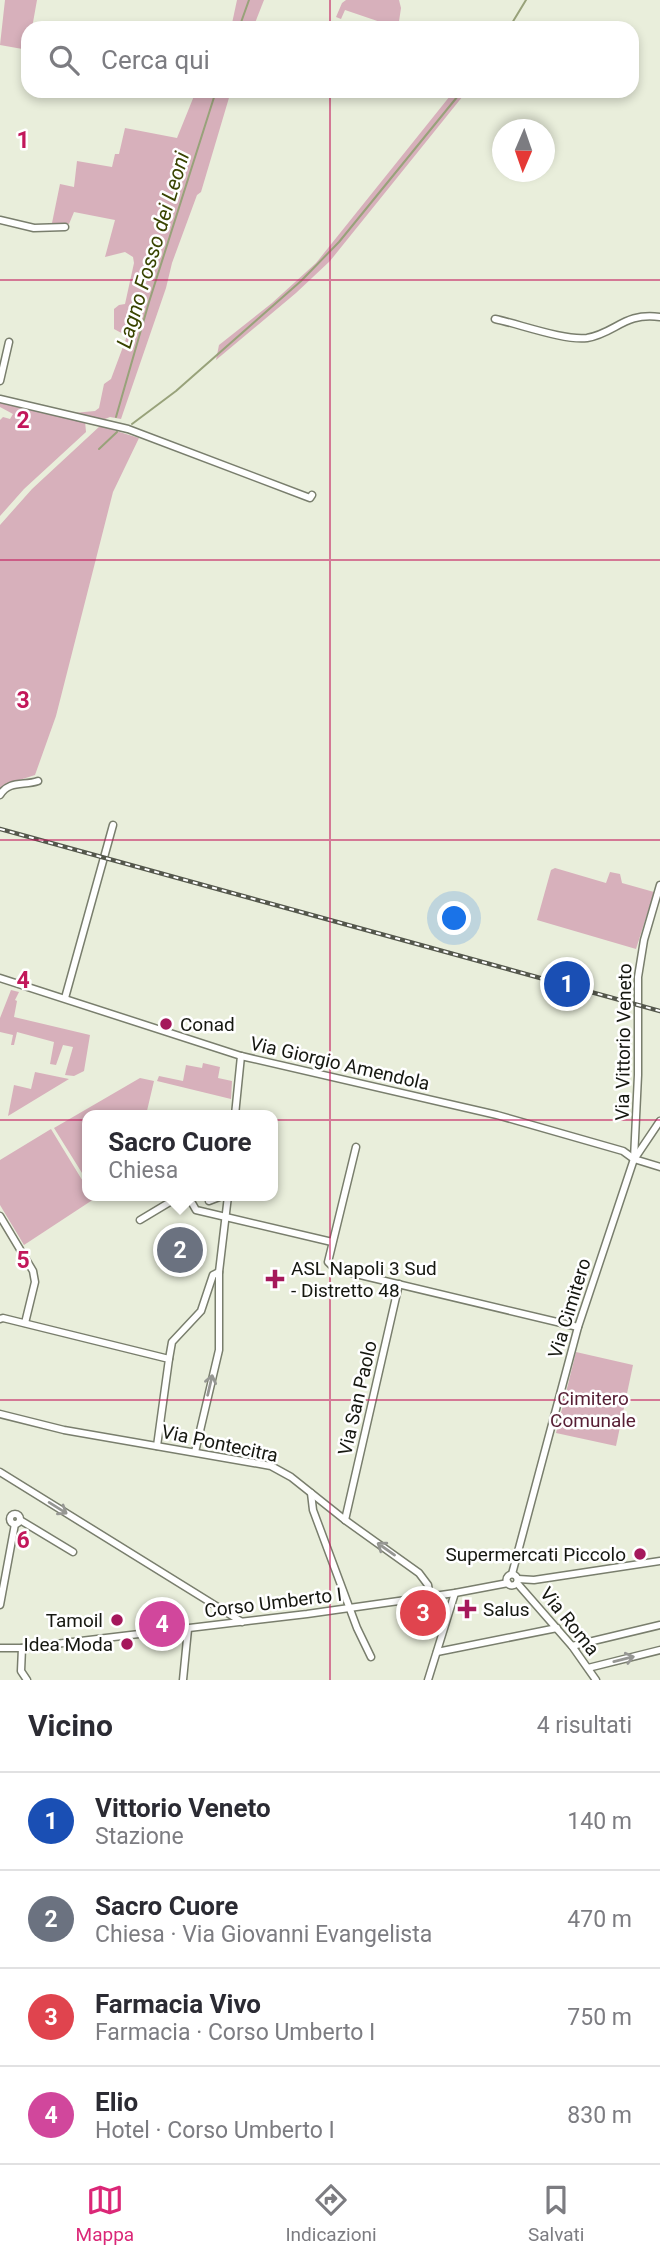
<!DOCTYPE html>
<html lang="it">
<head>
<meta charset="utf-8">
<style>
	:root { --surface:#fff; --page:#f2f2f3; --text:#2b2b33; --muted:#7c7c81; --line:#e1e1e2; --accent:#db2777 }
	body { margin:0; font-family:Roboto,sans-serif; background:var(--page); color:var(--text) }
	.compass { position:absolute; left:492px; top:119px; width:63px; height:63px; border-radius:50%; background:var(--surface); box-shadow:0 4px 10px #0003; rotate:182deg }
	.you { position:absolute; left:455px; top:919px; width:24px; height:24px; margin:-18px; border:5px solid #fff; border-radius:50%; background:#1a73e8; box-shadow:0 0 0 10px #1a73e833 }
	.badge { display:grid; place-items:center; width:46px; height:46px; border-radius:50%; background:var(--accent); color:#fff; font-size:23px; font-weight:700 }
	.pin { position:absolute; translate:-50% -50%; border:4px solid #fff; box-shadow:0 2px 7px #0006 }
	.popup { position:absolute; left:82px; top:1110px; width:196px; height:91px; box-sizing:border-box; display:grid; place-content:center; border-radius:14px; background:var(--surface); filter:drop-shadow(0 2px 5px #0005); font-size:23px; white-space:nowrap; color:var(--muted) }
	.popup b { font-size:26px; color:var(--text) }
	.popup::after { content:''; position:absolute; left:50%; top:100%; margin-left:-14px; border:14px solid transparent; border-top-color:var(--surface) }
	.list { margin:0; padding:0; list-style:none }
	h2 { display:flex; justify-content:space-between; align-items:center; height:91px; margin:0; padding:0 28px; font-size:30px }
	h2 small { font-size:23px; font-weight:400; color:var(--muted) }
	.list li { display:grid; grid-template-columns:46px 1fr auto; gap:21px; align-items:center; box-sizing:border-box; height:98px; padding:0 28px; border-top:2px solid var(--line) }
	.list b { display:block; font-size:26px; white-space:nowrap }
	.list p { margin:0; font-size:23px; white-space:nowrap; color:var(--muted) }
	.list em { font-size:23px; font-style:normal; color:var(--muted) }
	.icon { flex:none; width:38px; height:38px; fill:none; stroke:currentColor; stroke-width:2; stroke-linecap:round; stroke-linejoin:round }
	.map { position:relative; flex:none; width:660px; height:1680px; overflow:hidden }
	.search { position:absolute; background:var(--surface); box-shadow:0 4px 10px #0003; left:21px; right:21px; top:21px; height:77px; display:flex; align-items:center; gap:18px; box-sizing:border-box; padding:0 24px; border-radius:21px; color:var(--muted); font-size:26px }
	.sheet { height:483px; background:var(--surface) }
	nav { display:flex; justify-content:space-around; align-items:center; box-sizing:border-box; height:98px; border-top:2px solid var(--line); background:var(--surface); font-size:19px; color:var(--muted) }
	nav a { display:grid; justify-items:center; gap:4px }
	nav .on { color:var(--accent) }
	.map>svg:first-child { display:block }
	.green { fill:#d7b0bb }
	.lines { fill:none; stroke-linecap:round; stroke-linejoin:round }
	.stream { stroke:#98a27a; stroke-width:2 }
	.minor-casing { stroke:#797e6d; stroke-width:9 }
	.minor { stroke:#fff; stroke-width:6 }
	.rail-casing { stroke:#54574c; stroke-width:4.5 }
	.rail { stroke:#fff; stroke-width:2; stroke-dasharray:5; stroke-linecap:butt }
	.oneway { stroke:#969793 }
	.grid { fill:none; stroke:#c2185b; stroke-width:2; stroke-opacity:0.55 }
	.poi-dot { fill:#a5185b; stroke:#fff; stroke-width:2.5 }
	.labels { text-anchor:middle; stroke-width:5; stroke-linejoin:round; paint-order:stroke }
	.poi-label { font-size:19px; fill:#151710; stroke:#fff; text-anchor:start }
	.street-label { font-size:19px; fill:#151710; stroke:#fff }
	.park-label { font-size:19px; fill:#561e34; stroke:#fff }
	.water-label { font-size:21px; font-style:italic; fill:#394400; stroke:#fff }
	.grid-label { font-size:23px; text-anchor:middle; font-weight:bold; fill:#c2185b; stroke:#fff; stroke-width:5; stroke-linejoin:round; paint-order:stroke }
</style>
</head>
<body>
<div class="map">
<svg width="660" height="1680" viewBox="0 0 660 1680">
	<rect width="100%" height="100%" fill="#e9eedb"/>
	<g class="green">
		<path d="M5 0H37L32 28H28V50L0 45Z"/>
		<path d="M237 0H264L253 28H231Z"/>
		<path d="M346 0H399L401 8 398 28 345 10 341 19 336 17 342 3Z"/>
		<path d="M196 91H231L201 192 197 195 172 263 166 288 121 419 110 417 105 419 73 415 74 413 95 411 99 408 104 384 111 379 127 336 114 329V309L119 305 125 304 134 263 133 257 125 252 105 257 115 220 74 212 69 224 52 223 60 184 74 187 77 161 112 167 115 154H119L125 128 177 138Z"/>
		<path d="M454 91H467L330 261 296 293 216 360 219 345 272 303 316 263Z"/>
		<path d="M0 400 85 421 86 432 24 489 0 516V420L3 417 10 419 13 414 0 407Z"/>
		<path d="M100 426 139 438 113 492 56 716 35 775 4 785 0 791V525L32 489Z"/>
		<path d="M555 868 606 883 610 872 620 874 622 883 654 892 636 949 537 920 551 870Z"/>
		<path d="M11 990 19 992 15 1000 17 1001 14 1017 90 1035 84 1071 74 1076 65 1075 73 1047 63 1045 56 1065 50 1064 54 1042 17 1032 14 1045H11L13 1035 0 1032V1018Z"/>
		<path d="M203 1063 220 1067 218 1078 232 1081 231 1099 157 1081 159 1076 183 1081 186 1065 202 1068Z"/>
		<path d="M35 1072 69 1079 8 1116 14 1085 31 1089Z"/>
		<path d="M140 1078 154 1081 146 1115H87V1181L54 1128Z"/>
		<path d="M51 1129 87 1188V1196H92L94 1199 24 1245 0 1205V1160Z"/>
		<path d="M576 1352 633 1365 616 1446 556 1433Z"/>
	</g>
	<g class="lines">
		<g class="stream">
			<path d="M239 28 249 0"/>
			<path d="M509 28 526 0"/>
			<path d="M116 417 149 302 216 91"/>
			<path d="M132 424 176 391 301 281 339 242 462 91"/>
			<path d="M99 449 117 432"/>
		</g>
		<defs>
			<g id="minor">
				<path d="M0 220 34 228 65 227"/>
				<path d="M495 319C519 324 565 341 587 338 616 333 624 312 660 317"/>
				<path d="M0 381 9 342"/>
				<path d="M0 399 128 429 310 498 312 495"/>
				<path d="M0 795C9 780 24 786 38 781"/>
				<path d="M0 978 241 1056 497 1115 623 1151 634 1159 660 1167"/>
				<path d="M65 998 113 825"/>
				<path d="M235 1115 241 1056"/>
				<path d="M356 1147 328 1262 335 1269 578 1327"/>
				<path d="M635 1158 660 1121"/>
				<path d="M188 1196 196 1210 332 1242"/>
				<path d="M211 1196 209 1201 222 1196"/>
				<path d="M0 1216 33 1271 35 1282 25 1323"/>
				<path d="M140 1220 180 1196"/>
				<path d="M0 1319 3 1318 169 1359 157 1446"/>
				<path d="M169 1359 172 1342 201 1311 213 1275 219 1272"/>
				<path d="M0 1414 64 1430 271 1466 291 1477 345 1520 419 1573 428 1585 430 1597"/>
				<path d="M195 1452 219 1350V1272L228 1196"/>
				<path d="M0 1472 242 1622"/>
				<path d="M311 1493 313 1510 357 1628 371 1657"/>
				<circle cx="15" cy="1519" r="5"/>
				<path d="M20 1520 73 1552"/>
				<path d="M345 1520 399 1284"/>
				<path d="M512 1574 578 1327 634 1159 638 1075V977L644 940 660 885"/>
				<circle cx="512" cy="1580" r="5.5"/>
				<path d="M518 1579 534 1580 660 1561"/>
				<path d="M517 1583 572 1646 596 1680"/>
				<path d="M0 1605 15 1524"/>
				<path d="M572 1646 660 1625"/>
				<path d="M0 1648H22L307 1614 455 1593 508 1583"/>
				<path d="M22 1648 21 1671 27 1680"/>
				<path d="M437 1652 557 1628"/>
				<path d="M588 1668 660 1650"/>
				<path d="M183 1680 188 1629"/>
				<path d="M428 1680 455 1593"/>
			</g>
		</defs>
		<use href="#minor" class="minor-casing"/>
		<use href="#minor" class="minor"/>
		<defs>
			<path id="rail" d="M0 829 660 1011"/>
		</defs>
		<use href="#rail" class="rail-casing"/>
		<use href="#rail" class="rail"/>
	</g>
	<defs><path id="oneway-shaft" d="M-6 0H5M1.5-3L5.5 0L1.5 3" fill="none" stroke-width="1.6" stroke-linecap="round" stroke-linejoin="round" transform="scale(1.75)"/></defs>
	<g class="oneway">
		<use href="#oneway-shaft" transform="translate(210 1385) rotate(-77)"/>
		<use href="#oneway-shaft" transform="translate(58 1508) rotate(32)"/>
		<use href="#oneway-shaft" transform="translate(386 1549) rotate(-145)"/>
		<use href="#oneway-shaft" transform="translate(624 1659) rotate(-14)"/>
	</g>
	<path class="grid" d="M330 0V28M330 91V1680M0 280H660M0 560H660M0 840H660M0 1120H660M0 1400H660"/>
	<g class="poi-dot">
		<circle cx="166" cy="1024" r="7"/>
		<path d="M271.5 1268.5h7v7h7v7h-7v7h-7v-7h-7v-7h7z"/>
		<circle cx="640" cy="1554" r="7"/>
		<path d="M463.5 1598.5h7v7h7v7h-7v7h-7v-7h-7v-7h7z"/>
		<circle cx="117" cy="1620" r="7"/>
		<circle cx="127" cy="1644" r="7"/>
	</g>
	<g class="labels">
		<g class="poi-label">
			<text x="180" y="1031">Conad</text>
			<text x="291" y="1275">ASL Napoli 3 Sud<tspan x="291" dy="22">- Distretto 48</tspan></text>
			<text x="626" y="1561" text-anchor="end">Supermercati Piccolo</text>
			<text x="483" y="1616">Salus</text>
			<text x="103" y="1627" text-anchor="end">Tamoil</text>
			<text x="113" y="1651" text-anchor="end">Idea Moda</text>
		</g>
		<g class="street-label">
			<text transform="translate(623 1042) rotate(-89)" y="7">Via Vittorio Veneto</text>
			<text transform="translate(340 1063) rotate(13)" y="7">Via Giorgio Amendola</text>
			<text transform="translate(569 1308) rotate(-73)" y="7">Via Cimitero</text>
			<text transform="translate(357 1398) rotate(-77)" y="7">Via San Paolo</text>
			<text transform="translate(220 1443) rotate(12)" y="7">Via Pontecitra</text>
			<text transform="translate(273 1602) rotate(-7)" y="7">Corso Umberto I</text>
			<text transform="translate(570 1621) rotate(51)" y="7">Via Roma</text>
		</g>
		<g class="park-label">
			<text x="593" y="1405">Cimitero<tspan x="593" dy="22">Comunale</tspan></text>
		</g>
		<g class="water-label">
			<text transform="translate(153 250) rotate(-73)" y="7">Lagno Fosso dei Leoni</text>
		</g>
	</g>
	<g class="grid-label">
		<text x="23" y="148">1</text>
		<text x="23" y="428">2</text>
		<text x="23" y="708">3</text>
		<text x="23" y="988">4</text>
		<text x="23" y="1268">5</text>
		<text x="23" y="1548">6</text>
	</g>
</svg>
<svg class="compass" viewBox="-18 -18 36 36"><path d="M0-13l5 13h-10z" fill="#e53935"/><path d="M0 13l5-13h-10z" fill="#7c7c81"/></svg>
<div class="you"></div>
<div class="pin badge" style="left:567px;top:984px;background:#1a4fb4">1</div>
<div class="pin badge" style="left:180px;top:1250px;background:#6b7280">2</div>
<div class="popup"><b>Sacro Cuore</b>Chiesa</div>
<div class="pin badge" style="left:423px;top:1613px;background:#e0444e">3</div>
<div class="pin badge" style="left:162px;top:1624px;background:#d1479c">4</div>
<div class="search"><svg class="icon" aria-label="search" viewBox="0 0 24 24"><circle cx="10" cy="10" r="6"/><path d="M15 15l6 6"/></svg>Cerca qui</div>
</div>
<section class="sheet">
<h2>Vicino<small>4 risultati</small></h2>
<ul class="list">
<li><span class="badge" style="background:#1a4fb4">1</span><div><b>Vittorio Veneto</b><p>Stazione</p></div><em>140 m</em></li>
<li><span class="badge" style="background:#6b7280">2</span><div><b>Sacro Cuore</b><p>Chiesa · Via Giovanni Evangelista</p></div><em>470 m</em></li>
<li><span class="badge" style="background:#e0444e">3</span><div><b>Farmacia Vivo</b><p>Farmacia · Corso Umberto I</p></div><em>750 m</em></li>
<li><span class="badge" style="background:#d1479c">4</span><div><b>Elio</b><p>Hotel · Corso Umberto I</p></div><em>830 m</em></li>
</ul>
</section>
<nav>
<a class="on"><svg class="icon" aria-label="map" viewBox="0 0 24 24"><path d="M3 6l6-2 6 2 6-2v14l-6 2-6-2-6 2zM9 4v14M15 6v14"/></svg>Mappa</a>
<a><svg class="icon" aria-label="directions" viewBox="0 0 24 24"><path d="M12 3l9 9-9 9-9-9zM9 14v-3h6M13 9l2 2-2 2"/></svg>Indicazioni</a>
<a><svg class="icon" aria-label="saved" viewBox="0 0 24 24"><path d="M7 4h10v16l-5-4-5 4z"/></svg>Salvati</a>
</nav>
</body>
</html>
